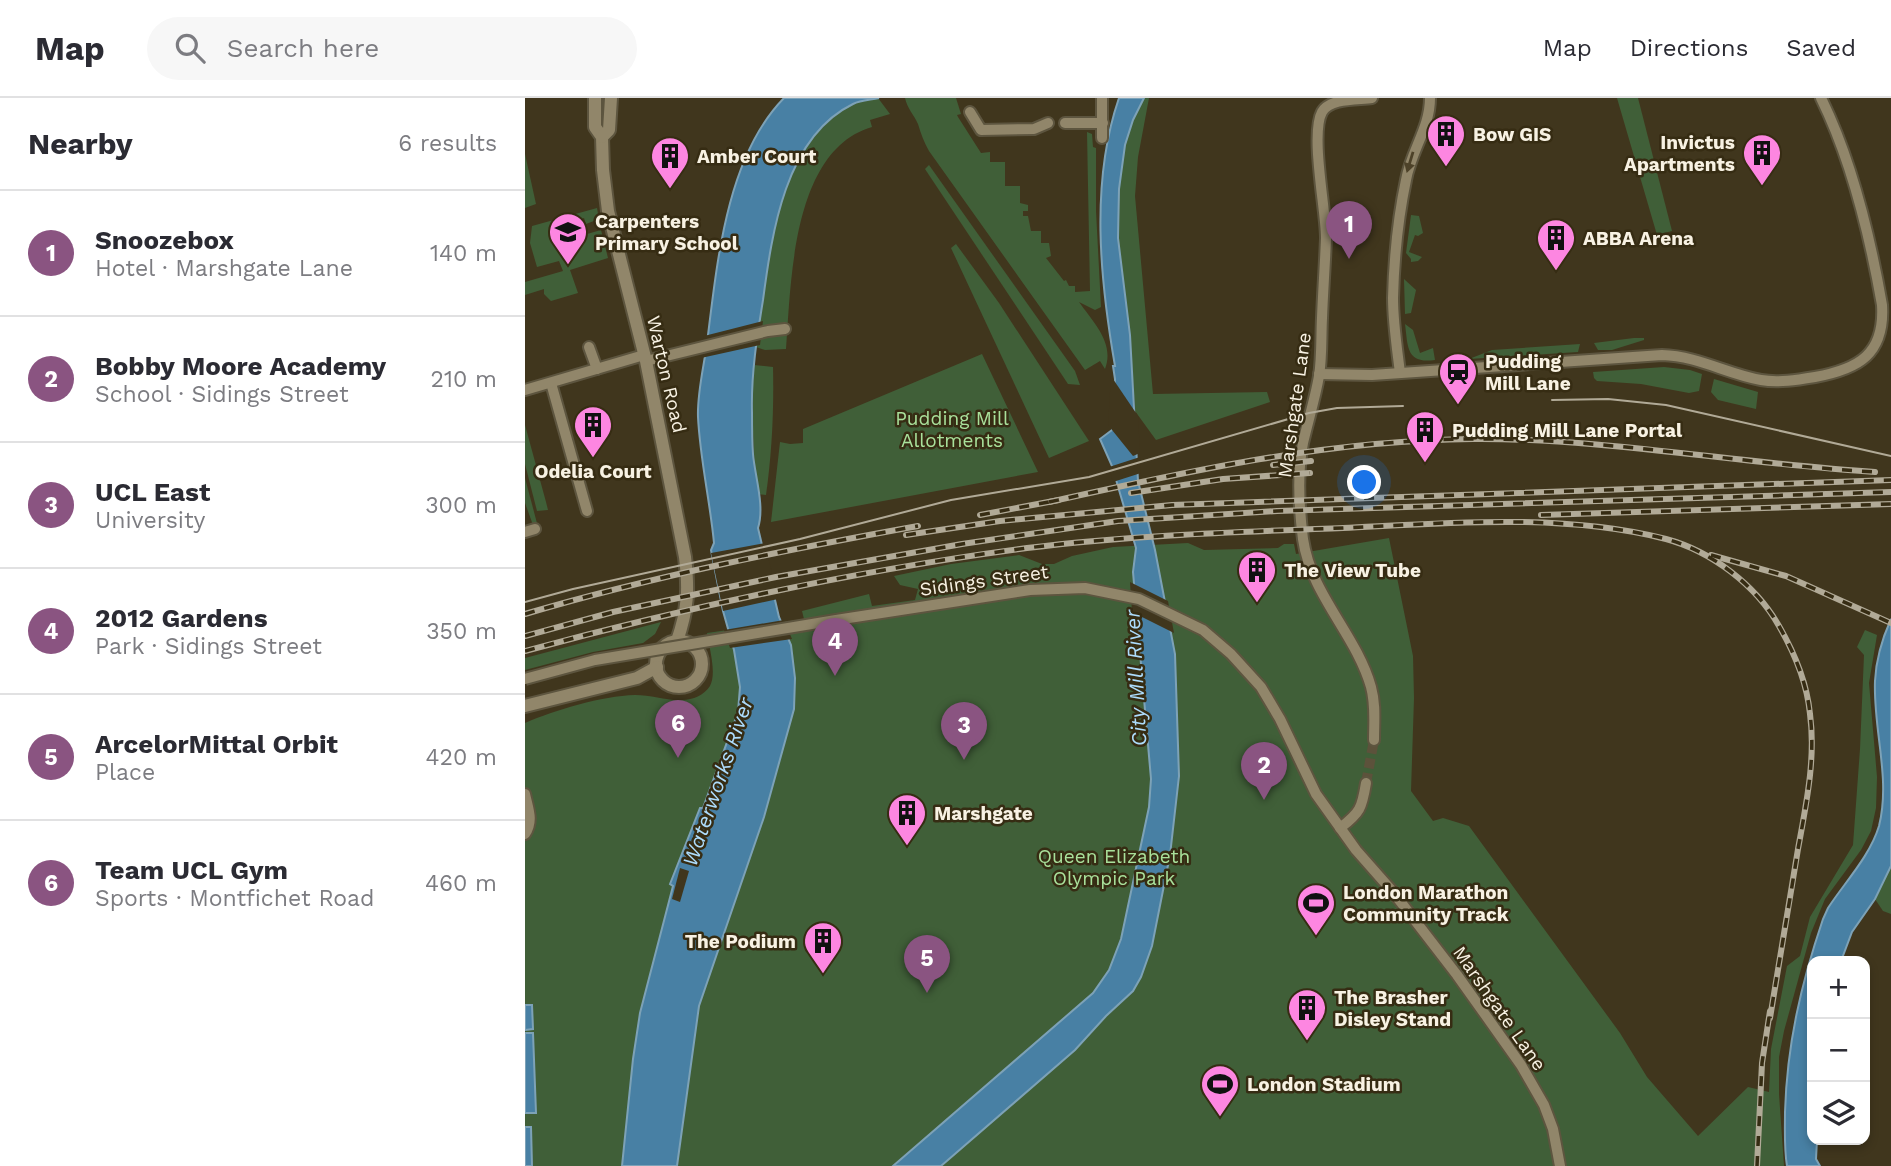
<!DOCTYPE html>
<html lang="en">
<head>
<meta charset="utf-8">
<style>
	:root { --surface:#fff; --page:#f7f7f7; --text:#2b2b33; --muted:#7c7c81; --line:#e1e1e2; --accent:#8a5481 }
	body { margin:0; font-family:"Work Sans",sans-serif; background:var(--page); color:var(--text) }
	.controls { position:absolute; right:21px; bottom:21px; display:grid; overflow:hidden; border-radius:14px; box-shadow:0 4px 10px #0003 }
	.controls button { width:63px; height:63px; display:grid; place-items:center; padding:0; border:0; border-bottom:2px solid var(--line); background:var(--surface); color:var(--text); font:35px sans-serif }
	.you { position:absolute; left:840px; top:385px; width:24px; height:24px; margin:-18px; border:5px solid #fff; border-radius:50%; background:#1a73e8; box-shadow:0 0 0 10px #1a73e833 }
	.badge { display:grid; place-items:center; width:46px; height:46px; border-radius:50%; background:var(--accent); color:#fff; font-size:23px; font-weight:700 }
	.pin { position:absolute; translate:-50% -58px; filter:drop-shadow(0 2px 4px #0008) }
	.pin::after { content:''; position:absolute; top:37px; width:24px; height:21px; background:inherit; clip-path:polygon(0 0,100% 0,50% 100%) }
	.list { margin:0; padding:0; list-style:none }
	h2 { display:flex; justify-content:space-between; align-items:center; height:91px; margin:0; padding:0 28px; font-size:30px }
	h2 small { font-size:23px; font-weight:400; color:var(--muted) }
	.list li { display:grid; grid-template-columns:46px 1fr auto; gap:21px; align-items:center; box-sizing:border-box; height:126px; padding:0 28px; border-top:2px solid var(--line) }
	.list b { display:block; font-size:26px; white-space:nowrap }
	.list p { margin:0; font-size:23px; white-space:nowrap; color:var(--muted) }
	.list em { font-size:23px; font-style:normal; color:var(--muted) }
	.icon { flex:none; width:38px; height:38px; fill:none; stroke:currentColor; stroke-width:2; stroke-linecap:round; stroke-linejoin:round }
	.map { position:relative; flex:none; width:1366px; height:1068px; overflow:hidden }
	header { display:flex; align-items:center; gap:42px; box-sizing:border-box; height:98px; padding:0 35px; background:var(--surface); border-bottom:2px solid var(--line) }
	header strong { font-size:33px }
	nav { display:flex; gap:38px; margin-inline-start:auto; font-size:24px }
	.search { width:490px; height:63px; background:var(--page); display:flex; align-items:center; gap:18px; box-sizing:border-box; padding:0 24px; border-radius:38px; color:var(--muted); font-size:26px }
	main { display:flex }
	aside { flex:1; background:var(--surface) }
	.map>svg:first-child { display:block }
	.green { fill:#405f38 }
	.water { fill:#4880a4; stroke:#7da2b7; stroke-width:2 }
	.pier { fill:#40361d }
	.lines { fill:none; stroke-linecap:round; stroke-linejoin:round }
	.minor-tunnel { stroke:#5c523b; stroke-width:10; stroke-dasharray:10 5; stroke-linecap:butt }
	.minor-casing { stroke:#5d553f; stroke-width:14 }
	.tertiary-casing { stroke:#5d553f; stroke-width:16 }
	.minor { stroke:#91866a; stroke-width:10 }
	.tertiary { stroke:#91866a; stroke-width:12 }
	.tram { stroke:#b1aa97; stroke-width:2 }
	.rail-casing { stroke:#b1aa97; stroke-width:6 }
	.rail { stroke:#362c13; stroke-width:3.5; stroke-dasharray:10; stroke-linecap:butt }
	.minor-bridge-casing { stroke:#5d553f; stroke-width:14; stroke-linecap:butt }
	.minor-bridge { stroke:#91866a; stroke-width:10 }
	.oneway { fill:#4d4229 }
	.labels { text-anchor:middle; stroke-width:5; stroke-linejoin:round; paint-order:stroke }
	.poi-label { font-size:19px; font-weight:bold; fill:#f8f2e3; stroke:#362c13; text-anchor:start }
	.street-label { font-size:19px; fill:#f8f2e3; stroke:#362c13 }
	.park-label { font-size:19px; fill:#a9e19b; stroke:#362c13 }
	.water-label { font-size:21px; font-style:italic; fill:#addcfc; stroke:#362c13 }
</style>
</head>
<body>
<header>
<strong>Map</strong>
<div class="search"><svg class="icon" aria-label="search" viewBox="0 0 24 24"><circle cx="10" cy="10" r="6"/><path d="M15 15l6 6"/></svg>Search here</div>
<nav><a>Map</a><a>Directions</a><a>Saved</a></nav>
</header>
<main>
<aside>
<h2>Nearby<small>6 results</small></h2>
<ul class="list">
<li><span class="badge">1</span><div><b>Snoozebox</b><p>Hotel · Marshgate Lane</p></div><em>140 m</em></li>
<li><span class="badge">2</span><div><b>Bobby Moore Academy</b><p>School · Sidings Street</p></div><em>210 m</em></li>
<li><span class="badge">3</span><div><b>UCL East</b><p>University</p></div><em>300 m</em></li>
<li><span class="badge">4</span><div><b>2012 Gardens</b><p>Park · Sidings Street</p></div><em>350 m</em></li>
<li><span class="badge">5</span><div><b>ArcelorMittal Orbit</b><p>Place</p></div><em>420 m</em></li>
<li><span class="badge">6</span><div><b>Team UCL Gym</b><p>Sports · Montfichet Road</p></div><em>460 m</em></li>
</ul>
</aside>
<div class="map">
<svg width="1366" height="1068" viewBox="0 0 1366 1068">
	<rect width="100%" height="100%" fill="#40361d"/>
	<g class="green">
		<path d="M353 0 365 16 345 22 347 29C267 52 266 184 261 251L240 252 231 249C242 175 247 68 309 19 316 13 323 7 332 4 338 2 346 2 353 0Z"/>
		<path d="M380 0H431L436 16 432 17 433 19 456 55 465 54V64H480V88H495V105L503 107V113H498V118H503L506 133H516V145H524L526 158 521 160 539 183 541 182 544 188H550V194L565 193 562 34 567 36 568 49 571 50V113L576 209 570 212 554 204C568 224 590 245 580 271L575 263 560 272 404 53C399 44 396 36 393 26 389 17 382 10 380 0Z"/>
		<path d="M619 0H624L613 59 610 98 628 296 742 294 745 304 631 342 610 313 605 237 593 140 594 91 600 47 608 22Z"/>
		<path d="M1092 0H1113L1147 133 1132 137Z"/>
		<path d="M0 56 11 106 0 110Z"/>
		<path d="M404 67 550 273 555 287 543 286 400 71Z"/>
		<path d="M72 110 74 121 61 126 59 120 47 124 51 135 54 134 55 138 76 132 83 160 45 172 53 195 26 203 19 196V191L0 197V184L38 173 34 163 12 169 5 145 7 128Z"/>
		<path d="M886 117 894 118 898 135 893 138 890 137 884 154 897 159 893 163 886 164V161L881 155Z"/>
		<path d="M431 146 474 205 564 343 524 360 426 150Z"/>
		<path d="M879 181 891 192 886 215 880 216Z"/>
		<path d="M880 226 888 232 895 255 908 250 910 262C881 266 883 249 880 226Z"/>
		<path d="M1109 240H1119V242L1087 252H1073L1069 245Z"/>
		<path d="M1055 246 1053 254 944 261 967 252Z"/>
		<path d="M457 256 513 374 246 424 255 344 265 346 278 345V331Z"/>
		<path d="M229 267 248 269C249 312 247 354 241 397L232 396C228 352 226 310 229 267Z"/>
		<path d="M1139 269 1165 272 1177 276 1174 293 1164 295 1116 286 1072 283 1069 280 1068 274Z"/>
		<path d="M1189 281 1233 294 1231 311 1193 302 1186 294Z"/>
		<path d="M0 327 21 404 23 412 12 413 0 366Z"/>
		<path d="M0 380 13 429 8 427 0 405Z"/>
		<path d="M864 440 888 558 889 600 886 693 908 723 918 720 944 728 1095 935 1122 979 1173 1038 1223 989 1244 994 1246 951 1262 868 1275 858 1285 819 1328 747 1335 651 1339 557 1332 549 1340 532 1352 537 1344 585 1352 679 1351 710 1346 733 1336 752 1300 801 1286 835 1259 933 1254 959V996L1259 1068H0V625C30 612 77 598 110 597 126 597 143 603 157 602 168 602 179 597 185 588 192 575 184 549 182 535L279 521 277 513 344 496 347 508 390 502 393 491 375 487 369 478 426 466 494 457 517 466H529L547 458 588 449 663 445 679 452 753 450 759 446H769L771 456Z"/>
		<path d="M136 524 130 536 118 545 68 554 0 572V560Z"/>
		<path d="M1366 768V816L1358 813 1350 801Z"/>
	</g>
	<g class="water">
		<path d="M259 0H354C345 2 336 2 328 6 260 39 247 135 238 202 232 239 226 276 227 314 227 328 227 342 228 356 230 379 240 408 233 430L254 519 266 547 270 580 269 611 239 719 174 908 152 1068H97L108 961 115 915 148 788 145 786 175 710H178L213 614 215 589 209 552 198 513 186 452 189 445C185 403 175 361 173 319 172 295 179 268 182 245 192 166 201 59 259 0Z"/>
		<path d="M594 0H619L608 22 600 47 594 91 593 140 605 237 613 383 630 452 650 556 654 678 645 757 627 848 616 879 608 893 581 918 550 952 416 1068H368L568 895 584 872 596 841 624 709 626 681 608 474 611 450 587 368 575 341 587 332 590 281 588 268H590C575 182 565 84 594 0Z"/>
		<path d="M1366 521V768L1350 801 1327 834 1316 863H1287V1042H1292L1291 1061 1295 1068H1262C1259 1050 1260 1032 1260 1014 1262 946 1276 886 1298 821L1303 810C1320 784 1345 758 1354 728 1366 680 1348 632 1350 583 1351 562 1357 541 1366 521Z"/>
		<path d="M0 907H7L8 931 0 932Z"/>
		<path d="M0 935H8L11 1015H0Z"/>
		<path d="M0 1029H6L7 1068H0Z"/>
	</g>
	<g class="pier">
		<path d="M238 223 235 247 176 260 179 238Z"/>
		<path d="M586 278 613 318 615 355 608 358 583 327Z"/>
		<path d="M615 359 616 375 588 384 584 369Z"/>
		<path d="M240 445 253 501 198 513 186 455Z"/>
		<path d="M605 484 643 503 649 535 607 514Z"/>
		<path d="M259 522 267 541 205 550 199 532Z"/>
		<path d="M155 770 164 773 155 804 147 801Z"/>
	</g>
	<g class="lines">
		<path class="minor-tunnel" d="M841 685 849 642"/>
		<defs>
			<g id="minor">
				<path d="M847 0C832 2 805 0 797 14 785 36 801 112 801 140 800 167 798 193 797 220 796 239 797 259 794 278 790 301 783 323 778 345 772 375 774 410 778 441 786 497 831 536 846 589 851 607 849 624 849 642"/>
				<path d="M445 14 456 32 509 31 523 25"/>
				<path d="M540 25H578"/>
				<path d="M577 40V0"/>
				<path d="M64 249 72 271"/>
				<path d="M121 263 243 233 260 231"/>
				<path d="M875 275C872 250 868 225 868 200 869 161 873 120 881 82 886 53 905 30 905 0"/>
				<path d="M794 276 847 277 1137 257C1173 258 1202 276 1236 282 1253 285 1272 282 1290 279 1334 271 1360 256 1357 207 1345 138 1327 63 1296 0"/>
				<path d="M26 285 62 413"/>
				<path d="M0 292 119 257"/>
				<path d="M0 434 10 431"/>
				<path d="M311 522 505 492 560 490 614 501 678 532 706 556 736 589 755 621 791 696 831 752 868 794 932 877 996 967 1019 1007 1028 1031 1035 1068"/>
				<path d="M0 696C3 710 9 723 0 736"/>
				<path d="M815 730C835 715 837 710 841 685"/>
			</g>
			<g id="tertiary">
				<path d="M70 0V29L77 39 78 72 83 113 121 263 160 459C164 492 163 511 152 543"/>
				<path d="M77 39 84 32 86 0"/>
				<circle cx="154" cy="566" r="23"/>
				<path d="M0 608 112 580 132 569"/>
			</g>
		</defs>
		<use href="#minor" class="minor-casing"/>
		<use href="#tertiary" class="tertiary-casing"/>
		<use href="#minor" class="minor"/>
		<use href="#tertiary" class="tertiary"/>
		<g class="tram">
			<path d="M1027 302 1083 301 1141 307 1366 358"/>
			<path d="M0 504 48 491 275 441 426 402 564 379 784 315 812 310 878 308"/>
		</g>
		<defs>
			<g id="rail">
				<path d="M748 367 786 363"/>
				<path d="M606 395 698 381 785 375"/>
				<path d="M524 404C664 373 803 342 948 341 1083 340 1215 366 1350 374"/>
				<path d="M455 417 534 402"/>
				<path d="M1016 417 1366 406"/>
				<path d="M381 437 475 423 647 407 1366 382"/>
				<path d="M1186 457 1261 478 1366 525"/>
				<path d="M0 516C129 478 260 452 393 428"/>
				<path d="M0 538 88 514 251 479 437 446 593 423 752 413 1366 394"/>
				<path d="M0 553C164 509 333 472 502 450 607 437 712 434 818 430 922 425 1039 415 1141 441 1186 453 1231 487 1254 528 1269 554 1282 585 1285 616 1291 661 1281 707 1273 751 1264 808 1254 864 1245 920"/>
				<path d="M1232 1068 1237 965 1245 913"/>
			</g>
		</defs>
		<use href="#rail" class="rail-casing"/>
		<use href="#rail" class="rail"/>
		<defs>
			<path id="minor-bridge" d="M0 581 70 562 311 522"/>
		</defs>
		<use href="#minor-bridge" class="minor-bridge-casing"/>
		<use href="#minor-bridge" class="minor-bridge"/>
	</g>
	<defs><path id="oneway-solid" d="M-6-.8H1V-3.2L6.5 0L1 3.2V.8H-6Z" transform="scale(1.75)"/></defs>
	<use class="oneway" href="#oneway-solid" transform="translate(885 64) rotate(107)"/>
	<defs>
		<symbol id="building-pin" viewBox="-11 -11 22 30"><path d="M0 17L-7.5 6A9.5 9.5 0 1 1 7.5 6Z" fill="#fd86e1" stroke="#362c13"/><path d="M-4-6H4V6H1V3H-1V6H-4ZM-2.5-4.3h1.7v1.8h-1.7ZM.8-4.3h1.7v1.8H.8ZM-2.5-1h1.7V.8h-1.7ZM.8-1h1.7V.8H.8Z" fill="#111"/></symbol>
		<symbol id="school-pin" viewBox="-11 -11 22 30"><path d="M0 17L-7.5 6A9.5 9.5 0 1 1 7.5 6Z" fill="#fd86e1" stroke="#362c13"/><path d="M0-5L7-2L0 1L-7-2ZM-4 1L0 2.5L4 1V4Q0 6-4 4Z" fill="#111"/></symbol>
		<symbol id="station-pin" viewBox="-11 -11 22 30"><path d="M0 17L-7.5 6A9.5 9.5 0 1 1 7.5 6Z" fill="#fd86e1" stroke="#362c13"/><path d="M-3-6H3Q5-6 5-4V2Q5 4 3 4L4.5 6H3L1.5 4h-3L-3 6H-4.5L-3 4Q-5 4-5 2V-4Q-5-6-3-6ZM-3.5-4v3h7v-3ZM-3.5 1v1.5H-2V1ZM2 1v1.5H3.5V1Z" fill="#111"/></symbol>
		<symbol id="stadium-pin" viewBox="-11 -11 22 30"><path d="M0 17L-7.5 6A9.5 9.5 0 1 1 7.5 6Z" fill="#fd86e1" stroke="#362c13"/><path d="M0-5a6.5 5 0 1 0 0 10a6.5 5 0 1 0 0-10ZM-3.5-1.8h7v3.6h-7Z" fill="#111"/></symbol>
	</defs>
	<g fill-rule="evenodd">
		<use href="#building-pin" x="899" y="14" width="44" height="60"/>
		<use href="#building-pin" x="1215" y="33" width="44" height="60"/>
		<use href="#building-pin" x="123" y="36" width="44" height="60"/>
		<use href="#school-pin" x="21" y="112" width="44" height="60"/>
		<use href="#building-pin" x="1009" y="118" width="44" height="60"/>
		<use href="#station-pin" x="911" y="252" width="44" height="60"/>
		<use href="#building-pin" x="46" y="305" width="44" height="60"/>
		<use href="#building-pin" x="878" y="310" width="44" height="60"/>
		<use href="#building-pin" x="710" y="450" width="44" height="60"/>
		<use href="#building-pin" x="360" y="693" width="44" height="60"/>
		<use href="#stadium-pin" x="769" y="783" width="44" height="60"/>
		<use href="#building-pin" x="276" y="821" width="44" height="60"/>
		<use href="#building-pin" x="760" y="888" width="44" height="60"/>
		<use href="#stadium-pin" x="673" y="964" width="44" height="60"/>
	</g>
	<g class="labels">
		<g class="poi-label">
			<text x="948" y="43">Bow GIS</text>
			<text x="1210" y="51" text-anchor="end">Invictus<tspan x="1210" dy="22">Apartments</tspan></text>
			<text x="172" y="65">Amber Court</text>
			<text x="70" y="130">Carpenters<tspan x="70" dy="22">Primary School</tspan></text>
			<text x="1058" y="147">ABBA Arena</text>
			<text x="960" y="270">Pudding<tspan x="960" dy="22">Mill Lane</tspan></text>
			<text x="927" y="339">Pudding Mill Lane Portal</text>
			<text x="68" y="380" text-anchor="middle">Odelia Court</text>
			<text x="759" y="479">The View Tube</text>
			<text x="409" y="722">Marshgate</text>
			<text x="818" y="801">London Marathon<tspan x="818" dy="22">Community Track</tspan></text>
			<text x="271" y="850" text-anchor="end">The Podium</text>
			<text x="809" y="906">The Brasher<tspan x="809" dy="22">Disley Stand</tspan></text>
			<text x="722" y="993">London Stadium</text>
		</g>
		<g class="street-label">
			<text transform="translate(142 276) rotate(77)" y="7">Warton Road</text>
			<text transform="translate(769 307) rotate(-82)" y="7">Marshgate Lane</text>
			<text transform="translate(459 482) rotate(-8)" y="7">Sidings Street</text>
			<text transform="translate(975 910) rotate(55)" y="7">Marshgate Lane</text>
		</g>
		<g class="park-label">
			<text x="427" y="327">Pudding Mill<tspan x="427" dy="22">Allotments</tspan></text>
			<text x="589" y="765">Queen Elizabeth<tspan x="589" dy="22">Olympic Park</tspan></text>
		</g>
		<g class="water-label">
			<text transform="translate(611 580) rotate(-93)" y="7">City Mill River</text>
			<text transform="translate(193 684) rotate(-71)" y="7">Waterworks River</text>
		</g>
	</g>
</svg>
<div class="controls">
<button>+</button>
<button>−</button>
<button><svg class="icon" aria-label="layers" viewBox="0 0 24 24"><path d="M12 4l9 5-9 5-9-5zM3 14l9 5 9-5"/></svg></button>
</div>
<div class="you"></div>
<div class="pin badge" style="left:824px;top:161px">1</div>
<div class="pin badge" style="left:739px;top:702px">2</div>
<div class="pin badge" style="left:439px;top:662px">3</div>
<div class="pin badge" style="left:310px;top:578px">4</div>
<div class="pin badge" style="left:402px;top:895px">5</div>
<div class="pin badge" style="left:153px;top:660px">6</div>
</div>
</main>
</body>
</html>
